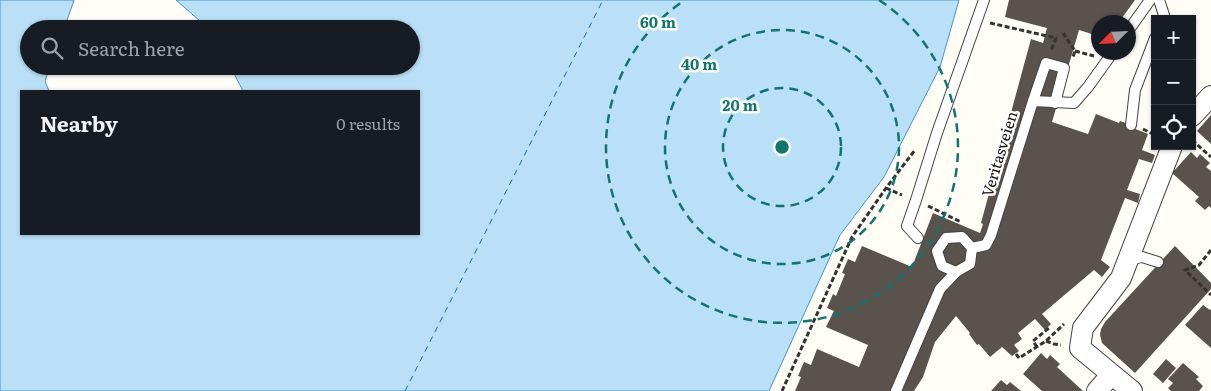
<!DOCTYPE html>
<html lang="en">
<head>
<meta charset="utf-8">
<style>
	:root { --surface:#171b24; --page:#20242c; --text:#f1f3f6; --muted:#9ea1a6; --line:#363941 }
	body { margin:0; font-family:Literata,serif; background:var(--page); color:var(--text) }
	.controls { position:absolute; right:15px; top:15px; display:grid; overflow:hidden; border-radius:0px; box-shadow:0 1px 4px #0004 }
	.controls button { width:45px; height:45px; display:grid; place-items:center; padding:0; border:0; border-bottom:1px solid var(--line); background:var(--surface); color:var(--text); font:25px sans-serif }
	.compass { position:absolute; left:1091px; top:15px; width:45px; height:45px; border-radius:50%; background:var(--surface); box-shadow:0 1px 4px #0004; rotate:246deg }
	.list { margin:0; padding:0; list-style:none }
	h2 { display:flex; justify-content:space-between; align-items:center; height:65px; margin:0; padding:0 20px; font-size:21px }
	h2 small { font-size:16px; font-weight:400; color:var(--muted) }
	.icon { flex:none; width:28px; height:28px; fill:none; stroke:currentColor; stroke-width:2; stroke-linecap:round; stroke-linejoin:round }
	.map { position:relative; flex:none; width:1211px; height:391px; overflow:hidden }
	.search { position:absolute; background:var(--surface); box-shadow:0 1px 4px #0004; left:20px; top:20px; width:400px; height:55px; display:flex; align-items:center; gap:12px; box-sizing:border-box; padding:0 18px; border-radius:28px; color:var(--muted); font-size:19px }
	.panel { position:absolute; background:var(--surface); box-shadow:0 1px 4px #0004; left:20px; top:90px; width:400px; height:145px; border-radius:0px }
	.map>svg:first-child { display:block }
	.water { fill:#b9e0f7; stroke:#3f96cf }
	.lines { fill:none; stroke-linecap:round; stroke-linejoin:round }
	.ferry { stroke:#1768a6; stroke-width:1; stroke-dasharray:6 5; stroke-linecap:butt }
	.building { fill:#5a524d }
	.lane-casing { stroke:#444; stroke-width:12 }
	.street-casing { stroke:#444; stroke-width:22 }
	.path { stroke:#333; stroke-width:3; stroke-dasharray:5 2.5; stroke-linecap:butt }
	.lane { stroke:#fff; stroke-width:10 }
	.street { stroke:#fff; stroke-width:20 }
	.ring { fill:none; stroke:#0f766e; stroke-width:2.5; stroke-dasharray:9 6 }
	.labels { text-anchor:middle; stroke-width:5; stroke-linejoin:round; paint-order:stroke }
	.street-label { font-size:15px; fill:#111; stroke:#fff }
	.centre { fill:#0f766e; stroke:#fff; stroke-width:2.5 }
	.ring-label { font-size:15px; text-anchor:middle; font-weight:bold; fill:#0f766e; stroke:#fff; stroke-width:5; stroke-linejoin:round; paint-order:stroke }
</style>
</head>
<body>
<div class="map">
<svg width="1211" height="391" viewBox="0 0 1211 391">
	<rect width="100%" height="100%" fill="#fffdf5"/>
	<path class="water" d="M0 0H74L64 29H29V66H50L45 81 49 91H21V234H419V91H243L230 66H411V29H209L176 0H959L940 67 884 177 840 235 769 391H0Z"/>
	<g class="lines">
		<path class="ferry" d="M405 391 603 0"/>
	</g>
	<g class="building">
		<path d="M1009 0H1135L1119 22H1098V36L1079 30 1052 122 1088 134 1096 114 1119 123 1120 121 1134 126 1133 128 1148 134 1142 150 1155 155 1152 163 1139 159 1127 190 1140 194 1138 203 1125 198 1101 260 1110 267 1102 277 1094 270 1042 314 1051 324 1045 330 1035 319 1018 333 1022 339 1014 345 1019 351 1012 356 1002 347 990 357 979 344 977 345 969 334 970 333 956 316 935 342 923 377 914 391H795L801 377 798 376 804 362 811 365 817 349 859 367 868 345 826 327 834 311 827 308 833 294 836 296 845 274 842 273 848 259 855 262 862 246 912 267 933 213 980 233 983 224 981 223 1031 39 1043 43 1047 28 1005 17Z"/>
		<path d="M1211 115V144L1197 131Z"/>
		<path d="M1191 152 1197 158 1200 154 1210 163 1206 167 1211 171V208L1209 206 1205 210 1195 201 1199 197 1172 173Z"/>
		<path d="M1175 246 1211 283V289L1135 373 1102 343 1100 335 1101 329 1105 322Z"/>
		<path d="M1203 305 1210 310 1211 309V348L1185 325Z"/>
		<path d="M1041 353 1047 359 1050 355 1060 364 1057 367 1083 391H1042L1023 374Z"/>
		<path d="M1166 359 1176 368 1163 383 1153 374Z"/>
		<path d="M1183 363 1199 377 1196 379 1203 386 1199 391H1171L1168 388 1173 383 1168 379Z"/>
		<path d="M1001 380 1007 385 1010 382 1021 391H991Z"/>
	</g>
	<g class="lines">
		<defs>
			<g id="lane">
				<path d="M1159 0 1164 15 1162 19"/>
				<path d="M1128 31 1150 0"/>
				<path d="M1033 101 1046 63 1064 68 1055 103"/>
				<path d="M1131 125 1135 90 1155 38"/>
				<path d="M962 237 972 248 970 264 956 272 942 266 937 251 946 238Z"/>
				<path d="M918 238 907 226 916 200 937 133 984 0"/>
				<path d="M972 248 986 245 991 235 1033 101 1074 103 1088 87 1113 52"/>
				<path d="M1128 260 1142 257 1158 262"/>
				<path d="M896 391 940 289 956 272"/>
			</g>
			<g id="street">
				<path d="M1192 116 1211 96"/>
				<path d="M1097 391 1111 375"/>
				<path d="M1132 391 1080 348 1083 328 1121 278 1172 146"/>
			</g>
		</defs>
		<use href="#lane" class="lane-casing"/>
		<use href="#street" class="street-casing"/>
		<g class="path">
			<path d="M990 23 1056 38 1051 51"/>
			<path d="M1063 33 1075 51 1073 57"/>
			<path d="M1075 51 1094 56"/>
			<path d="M1143 129 1155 135"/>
			<path d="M1192 140 1211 157"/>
			<path d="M886 188 902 195"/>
			<path d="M928 206 961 222"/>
			<path d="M1211 250 1199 265 1185 270 1211 295"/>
			<path d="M1046 341 1054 344 1061 345"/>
			<path d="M1037 347 1033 341 1049 328 1048 327"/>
			<path d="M1016 354 1019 358 1046 341 1064 324"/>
			<path d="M782 391 852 237 886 188 915 150"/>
		</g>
		<use href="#lane" class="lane"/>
		<use href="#street" class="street"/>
	</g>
	<g class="ring">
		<circle cx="782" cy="147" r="59"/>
		<circle cx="782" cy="147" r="117"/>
		<path d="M879 0A176 176 0 1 1 685 0"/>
	</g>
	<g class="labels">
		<g class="street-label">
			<text transform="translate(1000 154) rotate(-73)" y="5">Veritasveien</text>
		</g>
	</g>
	<circle cx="782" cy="147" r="8" class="centre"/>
	<g class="ring-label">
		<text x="658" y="28">60 m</text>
		<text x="699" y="70">40 m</text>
		<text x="740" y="111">20 m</text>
	</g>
</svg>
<div class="controls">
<button>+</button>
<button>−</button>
<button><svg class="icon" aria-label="locate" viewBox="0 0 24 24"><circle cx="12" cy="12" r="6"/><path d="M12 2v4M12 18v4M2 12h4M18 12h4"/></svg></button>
</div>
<svg class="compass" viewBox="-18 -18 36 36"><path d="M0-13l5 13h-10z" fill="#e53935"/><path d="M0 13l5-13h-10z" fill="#9ea1a6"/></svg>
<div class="search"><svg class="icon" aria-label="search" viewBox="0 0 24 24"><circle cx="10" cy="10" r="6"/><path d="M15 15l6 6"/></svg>Search here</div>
<section class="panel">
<h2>Nearby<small>0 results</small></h2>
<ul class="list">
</ul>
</section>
</div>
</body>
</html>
